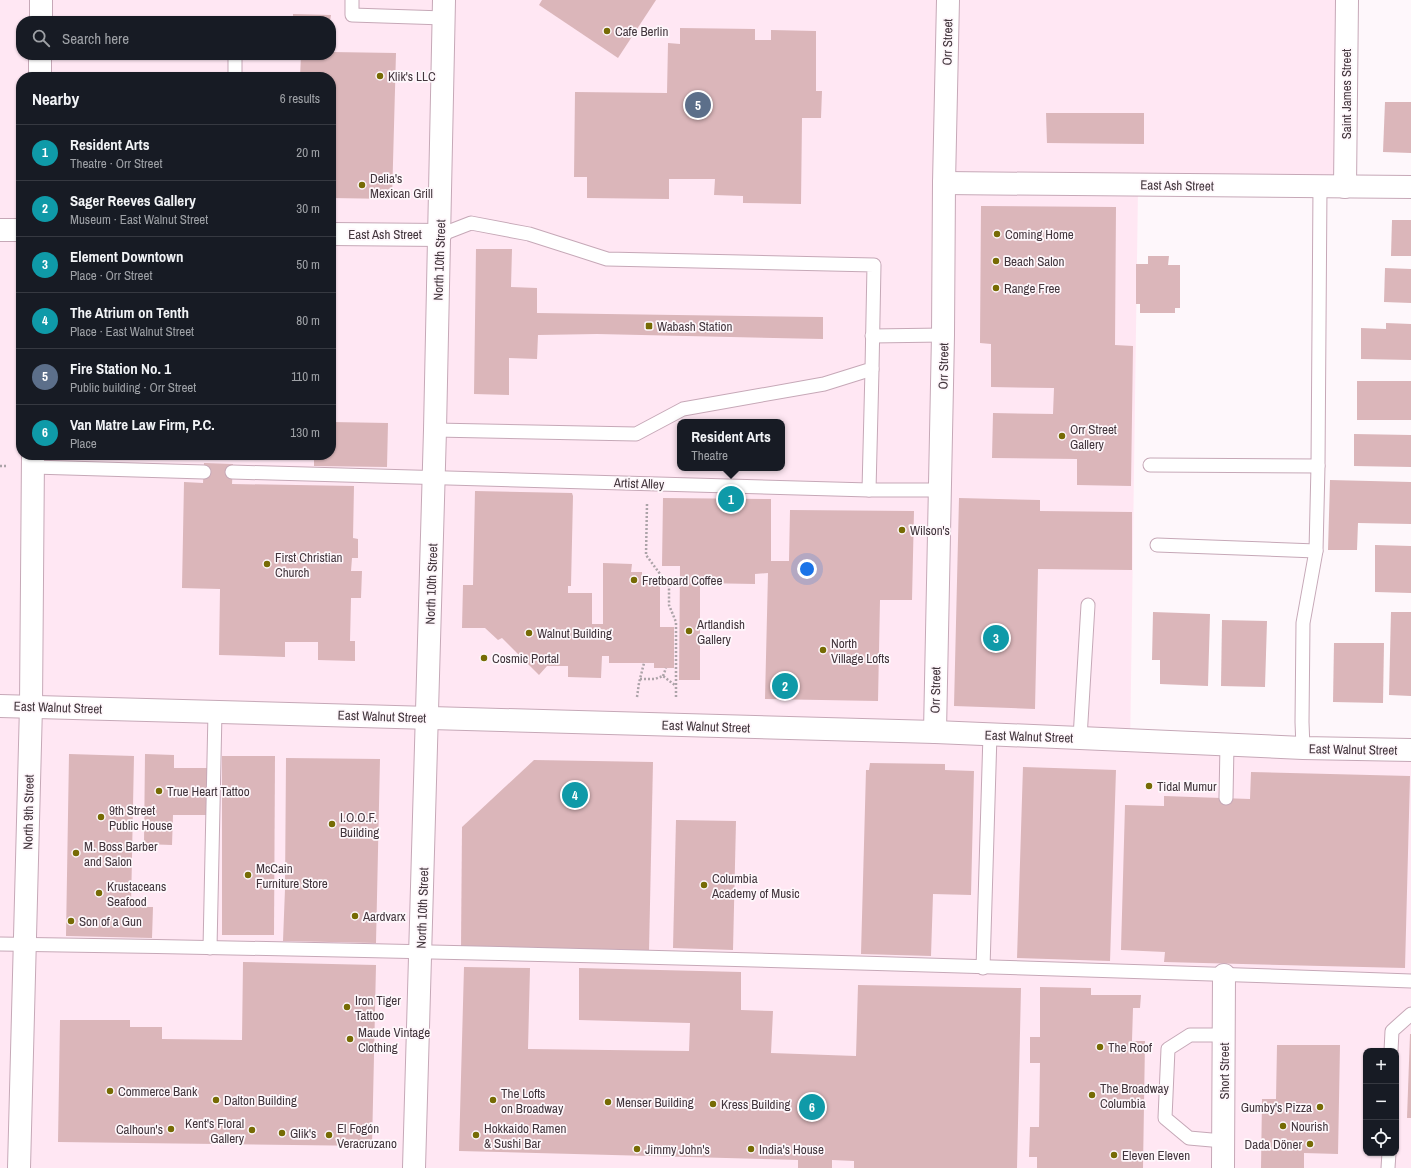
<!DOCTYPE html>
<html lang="en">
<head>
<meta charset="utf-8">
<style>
	:root { --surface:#171b24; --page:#20242c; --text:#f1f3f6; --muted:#9ea1a6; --line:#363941; --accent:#766b04 }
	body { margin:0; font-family:"Archivo Narrow",sans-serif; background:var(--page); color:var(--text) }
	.controls { position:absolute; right:12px; bottom:12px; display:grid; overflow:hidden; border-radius:8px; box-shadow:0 1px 3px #0004 }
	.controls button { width:36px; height:36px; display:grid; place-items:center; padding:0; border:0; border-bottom:1px solid var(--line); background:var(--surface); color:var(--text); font:20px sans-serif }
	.you { position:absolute; left:807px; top:569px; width:14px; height:14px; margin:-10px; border:3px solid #fff; border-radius:50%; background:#1a73e8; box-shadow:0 0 0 6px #1a73e833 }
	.badge { display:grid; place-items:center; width:26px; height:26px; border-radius:50%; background:var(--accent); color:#fff; font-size:13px; font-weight:700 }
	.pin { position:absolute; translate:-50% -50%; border:2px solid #fff; box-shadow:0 1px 4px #0006 }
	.popup { position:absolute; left:677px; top:419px; width:108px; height:52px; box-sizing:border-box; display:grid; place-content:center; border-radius:8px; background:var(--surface); filter:drop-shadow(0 1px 3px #0005); font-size:13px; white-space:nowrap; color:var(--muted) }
	.popup b { font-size:15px; color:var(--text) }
	.popup::after { content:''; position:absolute; left:50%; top:100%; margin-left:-8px; border:8px solid transparent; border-top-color:var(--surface) }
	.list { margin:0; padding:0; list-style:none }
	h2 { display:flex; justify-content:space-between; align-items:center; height:52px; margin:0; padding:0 16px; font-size:17px }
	h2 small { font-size:13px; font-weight:400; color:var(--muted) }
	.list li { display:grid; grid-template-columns:26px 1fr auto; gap:12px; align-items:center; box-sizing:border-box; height:56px; padding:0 16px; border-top:1px solid var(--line) }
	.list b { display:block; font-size:15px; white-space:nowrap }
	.list p { margin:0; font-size:13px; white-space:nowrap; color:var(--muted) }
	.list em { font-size:13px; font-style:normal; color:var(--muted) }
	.icon { flex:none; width:22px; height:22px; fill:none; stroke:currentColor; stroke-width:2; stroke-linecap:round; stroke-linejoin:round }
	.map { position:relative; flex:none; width:1411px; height:1168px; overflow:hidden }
	.search { position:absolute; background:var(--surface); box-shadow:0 1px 3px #0004; left:16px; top:16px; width:320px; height:44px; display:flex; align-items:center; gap:10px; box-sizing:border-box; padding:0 14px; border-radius:16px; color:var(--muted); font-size:15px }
	.panel { position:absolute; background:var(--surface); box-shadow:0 1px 3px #0004; left:16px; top:72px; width:320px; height:388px; border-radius:16px }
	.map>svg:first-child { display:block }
	.built { fill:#ffe7f3; fill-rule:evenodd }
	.building { fill:#dbb6ba }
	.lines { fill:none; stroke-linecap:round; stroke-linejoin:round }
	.lane-casing { stroke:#c6a8b7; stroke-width:15 }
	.street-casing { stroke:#c6a8b7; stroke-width:24 }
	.path { stroke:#aca3a8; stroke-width:2.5; stroke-dasharray:2 2; stroke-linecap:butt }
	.lane { stroke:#fff; stroke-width:13 }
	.street { stroke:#fff; stroke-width:22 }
	.poi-dot { fill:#766b04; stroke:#fef7fb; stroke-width:1.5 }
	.labels { text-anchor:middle; stroke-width:3.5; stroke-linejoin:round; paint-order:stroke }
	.poi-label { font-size:13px; fill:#42353c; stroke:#fef7fb; text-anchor:start }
	.street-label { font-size:13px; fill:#42353c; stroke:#fef7fb }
</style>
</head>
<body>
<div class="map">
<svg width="1411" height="1168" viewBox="0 0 1411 1168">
	<rect width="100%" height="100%" fill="#fef7fb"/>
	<path class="built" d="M0 0H1350L1349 190 1138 189 1130 752 1411 759V1168H0ZM21 21H331V55H21ZM21 77H331V455H21ZM680 422H782V468H680ZM1366 1051H1396V1153H1366Z"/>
	<g class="building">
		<path d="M542 0H656L618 58 539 5Z"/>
		<path d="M293 14 331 15 330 21H293Z"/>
		<path d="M680 28 755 29V40H771V30L816 31V91H822L821 118H802L801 204 743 203V196L714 195 715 179H669V199L587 198V177H574L575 92 667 93 668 43 680 44Z"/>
		<path d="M331 52 396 53 392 199 331 198V77H300L301 55H331Z"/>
		<path d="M1385 102H1411V153L1383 152Z"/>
		<path d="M1046 113H1144V144L1047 143Z"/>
		<path d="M981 206 1116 207 1115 345 1133 346 1131 486 1077 485V459L992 458 993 413 1053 414 1054 388 991 387V344L980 343Z"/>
		<path d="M1392 220H1411V256H1391Z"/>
		<path d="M476 249H512L511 287 537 288V313L823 317V339L597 334 538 335 537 359 509 358V395L474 394Z"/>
		<path d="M1148 256H1169L1168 265H1180V308H1175V313H1140V304H1136V264H1148Z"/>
		<path d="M1385 268 1411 269V303L1384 302Z"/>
		<path d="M1386 323 1411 324V360L1361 359V328L1386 329Z"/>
		<rect x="1357" y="381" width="54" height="39"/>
		<path d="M331 422 388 423 387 467 314 466V455H331Z"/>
		<path d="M1354 434 1411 435V467L1354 466Z"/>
		<path d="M204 463 233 464 232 484 354 486 353 538 358 539V558H352L351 571H362L361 598H351L350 641H355V661L318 660V642H285V657L219 655 220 589 182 588 184 482 203 483Z"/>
		<path d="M1330 480 1411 482V524L1358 523 1357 550H1328Z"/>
		<path d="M475 491 572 493 573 496 571 586H568V593H592V624H603V563L632 564 631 572H642V580H660V627H674V668H654V663H609V656H602L601 678 568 677V666H547L539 675 502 638 498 640 485 628H462L463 585H473Z"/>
		<path d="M663 498 771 499V561H789L790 510 914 511 912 600H880L878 701 765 699 768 573 755 574V584L700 583V680H679L680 566H662Z"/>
		<path d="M959 498 1040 500V511L1132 512V570L1038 569 1035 709 954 706Z"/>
		<path d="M1375 545 1411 546V593L1375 592Z"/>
		<path d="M1153 612 1210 614 1208 686 1160 684V660H1152Z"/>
		<path d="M1391 612H1411V696L1389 695Z"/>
		<path d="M1222 620 1267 621 1265 687 1221 686Z"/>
		<path d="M1334 643H1384L1383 703 1333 702Z"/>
		<path d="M69 754 134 756 131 907H153L152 938 66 936Z"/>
		<path d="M145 754 174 755V768H209V815H173L172 845 144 844Z"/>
		<path d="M222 756H275L274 935H222Z"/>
		<path d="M286 758 380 759 376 943 283 941 285 889Z"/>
		<path d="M534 760 653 762 649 951 461 948 462 827Z"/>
		<path d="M870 763 945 764V770L974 771 971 895 933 894 931 956 861 954 866 770H869Z"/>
		<path d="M1023 767 1116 770 1110 961 1017 958Z"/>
		<path d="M1251 772 1410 776 1405 968 1164 962 1165 952 1121 950 1125 805 1164 806V796L1250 799Z"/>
		<path d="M676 820 736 821 733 950 673 948Z"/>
		<path d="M243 962 376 965 372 1146 58 1142 60 1020H130V1027H162V1039L242 1040Z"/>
		<path d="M464 967 530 968 528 1049 689 1051 690 1023 579 1020V968L741 972V1010L773 1011 771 1053 856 1056 858 985 1021 988 1017 1168H854V1161L832 1160V1168H798V1160L459 1151Z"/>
		<path d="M1040 987 1091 988V995H1141L1140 1008H1133L1132 1041H1145L1143 1168H1037V1157H1029L1030 1127H1039L1040 1063H1030V1037H1040Z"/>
		<path d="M1410 1034H1411V1118H1407Z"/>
		<path d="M1277 1045H1340L1338 1154 1304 1153V1168H1261L1262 1099H1276Z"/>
	</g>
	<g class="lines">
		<defs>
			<g id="lane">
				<path d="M352 0V15L444 18"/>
				<path d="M235 77V55"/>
				<path d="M872 336 943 335"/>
				<path d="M435 430 636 434 683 409 824 384 872 369 874 265 607 259 529 234 471 223 440 235"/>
				<path d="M1150 465 1318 466"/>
				<path d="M33 467 204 472"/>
				<path d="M232 472 869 490H940"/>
				<path d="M869 490 872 369"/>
				<path d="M1157 545 1316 551"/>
				<path d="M1080 738 1088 605"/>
				<path d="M1303 748 1302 722 1303 623 1316 551 1318 466 1320 187"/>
				<path d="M1226 798 1227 745"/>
				<path d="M0 944C470 951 941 964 1411 981"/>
				<path d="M210 948 215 712"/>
				<path d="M983 968 990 734"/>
				<path d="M1391 1051 1392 1031 1411 1014"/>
				<path d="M1223 1141 1189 1138 1165 1118 1168 1049 1190 1035H1224"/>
				<path d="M1388 1168 1389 1153"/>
			</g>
			<g id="street">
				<path d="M41 21V0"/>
				<path d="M40 77V55"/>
				<path d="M944 183 1411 187"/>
				<path d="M1345 187 1347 0"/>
				<path d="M0 230H21"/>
				<path d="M331 234 440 235"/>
				<path d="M0 706 935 732 1080 738 1303 748 1411 750"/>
				<path d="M935 732 943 335 944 183 948 0"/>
				<path d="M19 1168 31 706 33 455"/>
				<path d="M414 1168 435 430 444 0"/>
				<path d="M1223 1168 1224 975"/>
			</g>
		</defs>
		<use href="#lane" class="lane-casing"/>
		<use href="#street" class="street-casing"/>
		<g class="path">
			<path d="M0 466H7"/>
			<path d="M647 504 646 555 669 586V605L676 622V698"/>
			<path d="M663 676 666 668"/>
			<path d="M640 679H655L663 676 676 686"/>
			<path d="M637 697 639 683 644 663"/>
		</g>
		<use href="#lane" class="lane"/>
		<use href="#street" class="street"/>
	</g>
	<g class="poi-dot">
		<circle cx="607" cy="31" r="4"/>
		<circle cx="380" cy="76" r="4"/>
		<circle cx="362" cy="185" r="4"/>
		<circle cx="997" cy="234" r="4"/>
		<circle cx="996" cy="261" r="4"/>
		<circle cx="996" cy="288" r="4"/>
		<rect x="645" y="322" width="8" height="8" rx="2"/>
		<circle cx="1062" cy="436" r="4"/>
		<circle cx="902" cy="530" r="4"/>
		<circle cx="267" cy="564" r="4"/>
		<circle cx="634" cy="580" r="4"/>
		<circle cx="689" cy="631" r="4"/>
		<circle cx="529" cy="633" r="4"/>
		<circle cx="823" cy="650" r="4"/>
		<circle cx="484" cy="658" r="4"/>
		<circle cx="1149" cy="786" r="4"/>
		<circle cx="159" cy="791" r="4"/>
		<circle cx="101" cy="817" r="4"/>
		<circle cx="332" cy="824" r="4"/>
		<circle cx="76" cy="853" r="4"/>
		<circle cx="248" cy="875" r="4"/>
		<circle cx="704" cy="885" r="4"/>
		<circle cx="99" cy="893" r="4"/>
		<circle cx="355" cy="916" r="4"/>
		<circle cx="71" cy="921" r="4"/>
		<circle cx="347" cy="1007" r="4"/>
		<circle cx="350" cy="1039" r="4"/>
		<circle cx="1100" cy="1047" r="4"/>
		<circle cx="110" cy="1091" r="4"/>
		<circle cx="1092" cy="1095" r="4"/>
		<circle cx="216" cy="1100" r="4"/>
		<circle cx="493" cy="1100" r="4"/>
		<circle cx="608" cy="1102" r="4"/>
		<circle cx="713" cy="1104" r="4"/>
		<circle cx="1320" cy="1107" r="4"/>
		<circle cx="1283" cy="1126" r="4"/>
		<circle cx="171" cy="1129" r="4"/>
		<circle cx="252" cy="1130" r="4"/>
		<circle cx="282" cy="1133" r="4"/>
		<circle cx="329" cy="1135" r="4"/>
		<circle cx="476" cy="1135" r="4"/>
		<circle cx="1310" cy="1144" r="4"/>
		<circle cx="637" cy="1149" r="4"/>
		<circle cx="751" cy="1149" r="4"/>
		<circle cx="1114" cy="1155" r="4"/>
	</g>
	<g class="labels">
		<g class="poi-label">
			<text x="615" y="36">Cafe Berlin</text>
			<text x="388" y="81">Klik's LLC</text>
			<text x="370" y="183">Delia's<tspan x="370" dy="15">Mexican Grill</tspan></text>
			<text x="1005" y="239">Coming Home</text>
			<text x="1004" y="266">Beach Salon</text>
			<text x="1004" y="293">Range Free</text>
			<text x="657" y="331">Wabash Station</text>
			<text x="1070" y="434">Orr Street<tspan x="1070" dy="15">Gallery</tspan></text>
			<text x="910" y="535">Wilson's</text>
			<text x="275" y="562">First Christian<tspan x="275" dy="15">Church</tspan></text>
			<text x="642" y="585">Fretboard Coffee</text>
			<text x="697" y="629">Artlandish<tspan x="697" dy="15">Gallery</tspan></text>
			<text x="537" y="638">Walnut Building</text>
			<text x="831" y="648">North<tspan x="831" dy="15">Village Lofts</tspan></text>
			<text x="492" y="663">Cosmic Portal</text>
			<text x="1157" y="791">Tidal Mumur</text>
			<text x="167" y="796">True Heart Tattoo</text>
			<text x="109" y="815">9th Street<tspan x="109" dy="15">Public House</tspan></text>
			<text x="340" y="822">I.O.O.F.<tspan x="340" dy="15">Building</tspan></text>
			<text x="84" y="851">M. Boss Barber<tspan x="84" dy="15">and Salon</tspan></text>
			<text x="256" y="873">McCain<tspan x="256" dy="15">Furniture Store</tspan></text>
			<text x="712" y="883">Columbia<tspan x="712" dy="15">Academy of Music</tspan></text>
			<text x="107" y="891">Krustaceans<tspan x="107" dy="15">Seafood</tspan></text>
			<text x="363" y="921">Aardvarx</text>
			<text x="79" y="926">Son of a Gun</text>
			<text x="355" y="1005">Iron Tiger<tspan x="355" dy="15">Tattoo</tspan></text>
			<text x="358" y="1037">Maude Vintage<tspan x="358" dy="15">Clothing</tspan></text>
			<text x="1108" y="1052">The Roof</text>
			<text x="1100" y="1093">The Broadway<tspan x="1100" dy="15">Columbia</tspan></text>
			<text x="118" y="1096">Commerce Bank</text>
			<text x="501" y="1098">The Lofts<tspan x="501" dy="15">on Broadway</tspan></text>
			<text x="224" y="1105">Dalton Building</text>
			<text x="616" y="1107">Menser Building</text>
			<text x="721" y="1109">Kress Building</text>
			<text x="1312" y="1112" text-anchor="end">Gumby's Pizza</text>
			<text x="244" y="1128" text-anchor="end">Kent's Floral<tspan x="244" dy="15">Gallery</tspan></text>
			<text x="1291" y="1131">Nourish</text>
			<text x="337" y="1133">El Fogón<tspan x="337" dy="15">Veracruzano</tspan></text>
			<text x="484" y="1133">Hokkaido Ramen<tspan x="484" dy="15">&amp; Sushi Bar</tspan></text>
			<text x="163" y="1134" text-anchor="end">Calhoun's</text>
			<text x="290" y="1138">Glik's</text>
			<text x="1302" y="1149" text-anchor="end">Dada Döner</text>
			<text x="645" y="1154">Jimmy John's</text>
			<text x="759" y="1154">India's House</text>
			<text x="1122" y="1160">Eleven Eleven</text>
		</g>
		<g class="street-label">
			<text transform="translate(947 42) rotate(-89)" y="5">Orr Street</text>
			<text transform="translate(1346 94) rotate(-90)" y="5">Saint James Street</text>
			<text transform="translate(1177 185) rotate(1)" y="5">East Ash Street</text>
			<text x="385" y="239">East Ash Street</text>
			<text transform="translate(439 260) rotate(-88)" y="5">North 10th Street</text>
			<text transform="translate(943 366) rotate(-89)" y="5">Orr Street</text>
			<text transform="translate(639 483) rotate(2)" y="5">Artist Alley</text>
			<text transform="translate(431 584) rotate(-88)" y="5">North 10th Street</text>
			<text transform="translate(935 690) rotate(-89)" y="5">Orr Street</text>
			<text transform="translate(58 707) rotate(2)" y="5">East Walnut Street</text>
			<text transform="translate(382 716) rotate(2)" y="5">East Walnut Street</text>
			<text transform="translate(706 726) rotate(2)" y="5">East Walnut Street</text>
			<text transform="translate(1029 736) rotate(2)" y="5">East Walnut Street</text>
			<text transform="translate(1353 749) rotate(1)" y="5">East Walnut Street</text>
			<text transform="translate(28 812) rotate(-89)" y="5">North 9th Street</text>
			<text transform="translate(422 908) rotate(-88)" y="5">North 10th Street</text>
			<text transform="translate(1224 1071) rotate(-90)" y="5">Short Street</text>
		</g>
	</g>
</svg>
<div class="controls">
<button>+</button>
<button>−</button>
<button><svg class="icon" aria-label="locate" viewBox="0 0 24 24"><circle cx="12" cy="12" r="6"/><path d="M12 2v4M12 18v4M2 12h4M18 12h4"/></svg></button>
</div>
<div class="you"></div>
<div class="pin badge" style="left:731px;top:499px;background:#0f9aa8">1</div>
<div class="popup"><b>Resident Arts</b>Theatre</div>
<div class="pin badge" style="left:785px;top:686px;background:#0f9aa8">2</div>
<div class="pin badge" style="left:996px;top:638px;background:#0f9aa8">3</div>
<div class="pin badge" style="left:575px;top:795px;background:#0f9aa8">4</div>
<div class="pin badge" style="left:698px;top:105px;background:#5c6f8a">5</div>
<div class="pin badge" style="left:812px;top:1107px;background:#0f9aa8">6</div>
<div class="search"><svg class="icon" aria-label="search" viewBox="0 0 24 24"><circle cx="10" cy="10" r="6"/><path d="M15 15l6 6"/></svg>Search here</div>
<section class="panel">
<h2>Nearby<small>6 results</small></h2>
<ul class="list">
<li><span class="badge" style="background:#0f9aa8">1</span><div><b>Resident Arts</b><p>Theatre · Orr Street</p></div><em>20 m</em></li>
<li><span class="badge" style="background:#0f9aa8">2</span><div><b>Sager Reeves Gallery</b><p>Museum · East Walnut Street</p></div><em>30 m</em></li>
<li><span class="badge" style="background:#0f9aa8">3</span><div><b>Element Downtown</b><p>Place · Orr Street</p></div><em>50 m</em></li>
<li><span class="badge" style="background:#0f9aa8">4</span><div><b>The Atrium on Tenth</b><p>Place · East Walnut Street</p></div><em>80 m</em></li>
<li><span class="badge" style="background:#5c6f8a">5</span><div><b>Fire Station No. 1</b><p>Public building · Orr Street</p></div><em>110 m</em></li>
<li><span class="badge" style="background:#0f9aa8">6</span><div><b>Van Matre Law Firm, P.C.</b><p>Place</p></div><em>130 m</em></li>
</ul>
</section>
</div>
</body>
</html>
